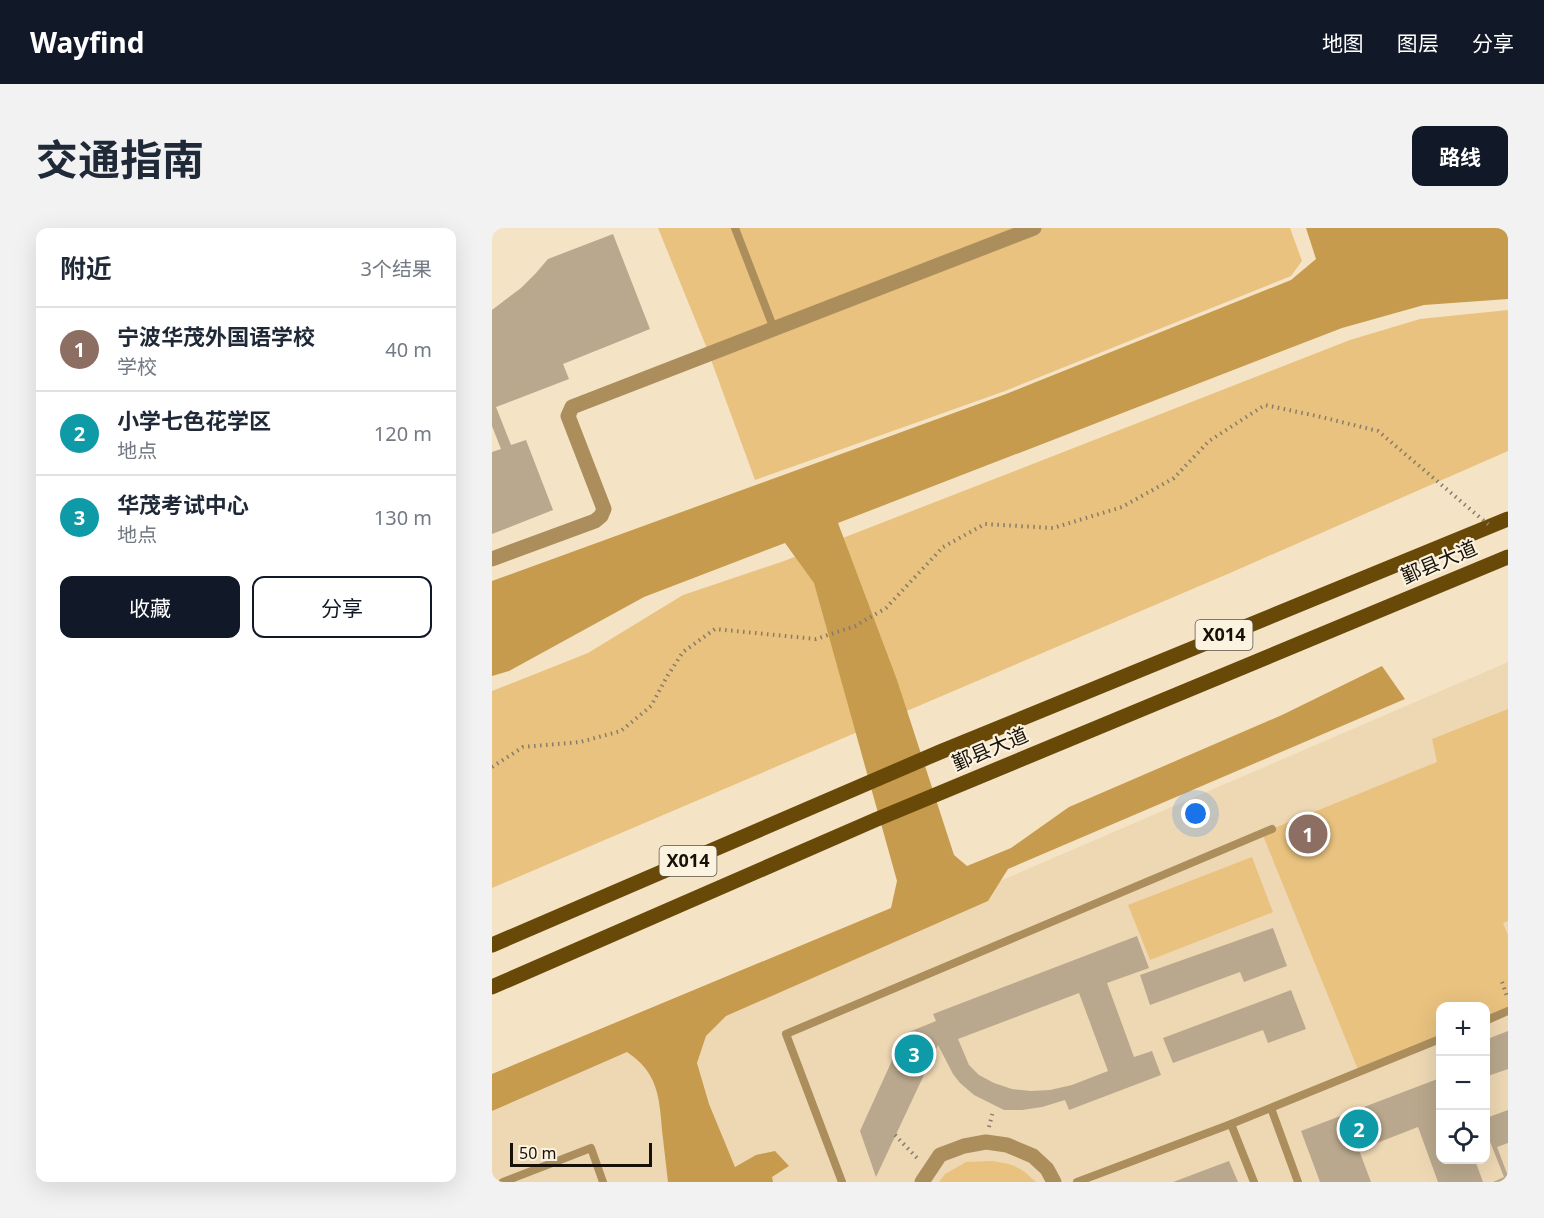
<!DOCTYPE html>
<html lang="zh">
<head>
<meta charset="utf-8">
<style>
	:root { --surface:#fff; --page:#f2f2f3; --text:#1f2937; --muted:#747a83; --line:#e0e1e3; --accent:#111827 }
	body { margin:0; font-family:"Noto Sans","Noto Sans SC",sans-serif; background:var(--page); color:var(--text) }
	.controls { position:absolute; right:18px; bottom:18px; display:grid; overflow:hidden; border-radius:12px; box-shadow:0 6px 24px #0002 }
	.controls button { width:54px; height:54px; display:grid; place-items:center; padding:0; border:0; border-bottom:2px solid var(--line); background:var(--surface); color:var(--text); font:30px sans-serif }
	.scale { position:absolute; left:18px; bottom:15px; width:142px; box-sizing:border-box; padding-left:6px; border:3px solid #161006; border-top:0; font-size:16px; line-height:21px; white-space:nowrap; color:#161006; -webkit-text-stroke:4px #fcf2e0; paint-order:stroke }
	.you { position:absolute; left:704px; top:586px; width:21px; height:21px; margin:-15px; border:4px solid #fff; border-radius:50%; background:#1a73e8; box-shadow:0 0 0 9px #1a73e833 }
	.badge { display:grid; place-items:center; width:39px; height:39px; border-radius:50%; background:var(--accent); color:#fff; font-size:20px; font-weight:700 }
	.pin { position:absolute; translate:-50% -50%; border:3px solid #fff; box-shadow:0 2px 6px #0006 }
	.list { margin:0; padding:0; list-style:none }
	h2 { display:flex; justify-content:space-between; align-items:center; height:78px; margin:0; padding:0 24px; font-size:26px }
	h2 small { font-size:20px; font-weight:400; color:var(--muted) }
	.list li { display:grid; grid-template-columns:39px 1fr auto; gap:18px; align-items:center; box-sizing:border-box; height:84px; padding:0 24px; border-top:2px solid var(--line) }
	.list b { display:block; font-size:22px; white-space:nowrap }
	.list p { margin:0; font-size:20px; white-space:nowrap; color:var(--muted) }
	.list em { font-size:20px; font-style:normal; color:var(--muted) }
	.actions { display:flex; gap:12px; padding:18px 24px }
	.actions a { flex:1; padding:14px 0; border:2px solid var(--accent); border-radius:12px; text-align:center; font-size:21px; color:var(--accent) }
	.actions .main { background:var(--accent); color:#fff }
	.icon { flex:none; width:33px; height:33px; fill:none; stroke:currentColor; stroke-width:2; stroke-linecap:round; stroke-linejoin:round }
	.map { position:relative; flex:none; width:1016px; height:954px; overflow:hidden; border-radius:12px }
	header { display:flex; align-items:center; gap:36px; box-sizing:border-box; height:84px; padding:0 30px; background:var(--accent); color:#fff }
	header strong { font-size:28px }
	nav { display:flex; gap:33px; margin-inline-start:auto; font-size:21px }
	.intro { display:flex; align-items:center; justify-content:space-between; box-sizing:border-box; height:144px; padding:0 36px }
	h1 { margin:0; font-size:42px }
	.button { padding:15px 27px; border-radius:12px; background:var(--accent); color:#fff; font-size:21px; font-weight:700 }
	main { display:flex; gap:36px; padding:0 36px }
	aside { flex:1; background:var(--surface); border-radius:12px; box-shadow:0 6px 24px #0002 }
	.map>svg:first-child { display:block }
	.built { fill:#eed8b4; fill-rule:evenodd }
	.green { fill:#e9c27f }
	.water { fill:#c69b4e }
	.building { fill:#b9a88d; fill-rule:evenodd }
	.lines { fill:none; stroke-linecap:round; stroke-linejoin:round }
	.path { stroke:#887b68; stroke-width:4; stroke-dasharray:1.5 4.5; stroke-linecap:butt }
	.service { stroke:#ab8e5c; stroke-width:8 }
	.minor { stroke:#ab8e5c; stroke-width:15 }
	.primary { stroke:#684907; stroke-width:15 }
	.path-bridge { stroke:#887b68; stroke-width:4; stroke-dasharray:1.5 4.5; stroke-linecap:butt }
	.labels { text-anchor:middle; stroke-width:4.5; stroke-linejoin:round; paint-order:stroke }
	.shield { fill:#fcf2e0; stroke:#5b5447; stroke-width:1.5 }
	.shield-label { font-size:18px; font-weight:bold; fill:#161006 }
	.street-label { font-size:20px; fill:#161006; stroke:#fcf2e0 }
</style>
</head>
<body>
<header>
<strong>Wayfind</strong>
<nav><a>地图</a><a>图层</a><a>分享</a></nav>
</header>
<div class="intro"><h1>交通指南</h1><a class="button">路线</a></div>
<main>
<aside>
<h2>附近<small>3个结果</small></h2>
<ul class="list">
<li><span class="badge" style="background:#8d6e63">1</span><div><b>宁波华茂外国语学校</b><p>学校</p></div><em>40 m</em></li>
<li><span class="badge" style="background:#0f9aa8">2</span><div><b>小学七色花学区</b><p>地点</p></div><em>120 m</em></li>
<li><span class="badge" style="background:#0f9aa8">3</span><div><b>华茂考试中心</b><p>地点</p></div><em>130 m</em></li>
</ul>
<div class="actions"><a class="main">收藏</a><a>分享</a></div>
</aside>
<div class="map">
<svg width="1016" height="954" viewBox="0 0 1016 954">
	<rect width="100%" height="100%" fill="#f5e3c6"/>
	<path class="built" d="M1016 434V954H0V872ZM948 778H993V932H948Z"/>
	<g class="green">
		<path d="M166 0H798L810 33 799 48 513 163 263 252 214 118Z"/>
		<path d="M1016 82V223L738 345 0 660V463L96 425 191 367 292 333 858 112 928 91Z"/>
		<path d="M1016 481V693L1011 695 1016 707V783L994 792 993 778H948V811L867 844 770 605 945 534 940 511Z"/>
		<path d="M760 629 781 684 658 732 636 677Z"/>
		<path d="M499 933C522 936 527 938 544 954H447L453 946 474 934Z"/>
	</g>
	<path class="water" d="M814 0H1016V71L932 77 850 100 346 295 405 452 462 627 475 638 519 620 577 579 790 487 890 438 913 471 516 641 496 673 234 788 214 808 205 835 217 876 243 939 264 927 283 923 297 938 280 949 281 954H176C174 937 172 919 170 902 167 868 166 845 135 824L0 883V846L399 680 405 653 322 355 293 315 152 369 17 443 0 448V353L514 166 799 52 824 31Z"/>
	<g class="building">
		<path d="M121 6 158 101 71 136 77 151 4 179 19 217 34 212 61 282 0 306V224L9 221 0 198V82L29 60 44 45 56 31Z"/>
		<path d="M781 700 795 738 752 754 748 744 658 777 648 747Z"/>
		<path d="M645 708 657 740 615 755 642 829 660 823 669 847 577 882 573 872 550 879 530 882H512L482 867 468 855 461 846 446 817 384 949 368 903 412 806 444 793 441 786ZM587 765 616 843 580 857 558 862 539 863 520 861 502 855 487 847 477 837 466 811Z"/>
		<path d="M799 762 814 801 776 815 771 802 681 835 671 810Z"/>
		<path d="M1016 803V841L993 849V812Z"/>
		<path d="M948 850V932H983L991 954H946L926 899 867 922 879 954H828L809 903Z"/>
		<path d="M993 881 997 889 1016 882V915L1005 919 1016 948V954H1001L1012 949 993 901Z"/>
		<path d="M737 933 746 954H681Z"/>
	</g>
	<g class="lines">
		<g class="path">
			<path d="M1010 754 1016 771"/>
			<path d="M497 899 501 883"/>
			<path d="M403 907 426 931"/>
		</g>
		<g class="service">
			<path d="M243 0 282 101"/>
			<path d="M993 793 1016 783"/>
			<path d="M779 880 806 954"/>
			<path d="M739 896 762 954"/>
			<path d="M11 954 99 920 111 954"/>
			<path d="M350 954 294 806 780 601"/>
			<path d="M585 954 739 896 948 811"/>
		</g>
		<g class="minor">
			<path d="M0 331 103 293 109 288 112 281 76 188 80 179 542 0"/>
			<path d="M430 954 448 927 472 918 494 914 515 917 541 928 555 941 562 954"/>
		</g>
		<g class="primary">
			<path d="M0 717 448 524 1016 291"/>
			<path d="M0 759 383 592 1016 329"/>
		</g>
		<path class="path-bridge" d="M0 539 31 519 88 514 129 503 159 478 176 447 191 424 223 401 324 411 363 398 394 380 451 319 493 296 561 300 630 279 682 250 717 213 773 177 825 188 886 203 998 298"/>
	</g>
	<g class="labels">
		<g class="shield">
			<rect x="703.5" y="392" width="57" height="30" rx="4.5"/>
			<rect x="167.5" y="618" width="57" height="30" rx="4.5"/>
		</g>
		<g class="shield-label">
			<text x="732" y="413">X014</text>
			<text x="196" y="639">X014</text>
		</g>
		<g class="street-label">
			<text transform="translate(947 334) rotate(-23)" y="7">鄞县大道</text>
			<text transform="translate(498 521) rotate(-23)" y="7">鄞县大道</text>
		</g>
	</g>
</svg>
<div class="controls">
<button>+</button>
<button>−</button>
<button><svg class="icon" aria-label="locate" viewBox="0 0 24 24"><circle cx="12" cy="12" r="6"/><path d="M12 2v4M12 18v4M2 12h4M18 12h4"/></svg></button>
</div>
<div class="scale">50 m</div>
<div class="you"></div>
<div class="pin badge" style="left:816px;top:606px;background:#8d6e63">1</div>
<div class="pin badge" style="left:867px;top:901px;background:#0f9aa8">2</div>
<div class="pin badge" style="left:422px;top:826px;background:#0f9aa8">3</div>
</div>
</main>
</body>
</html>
